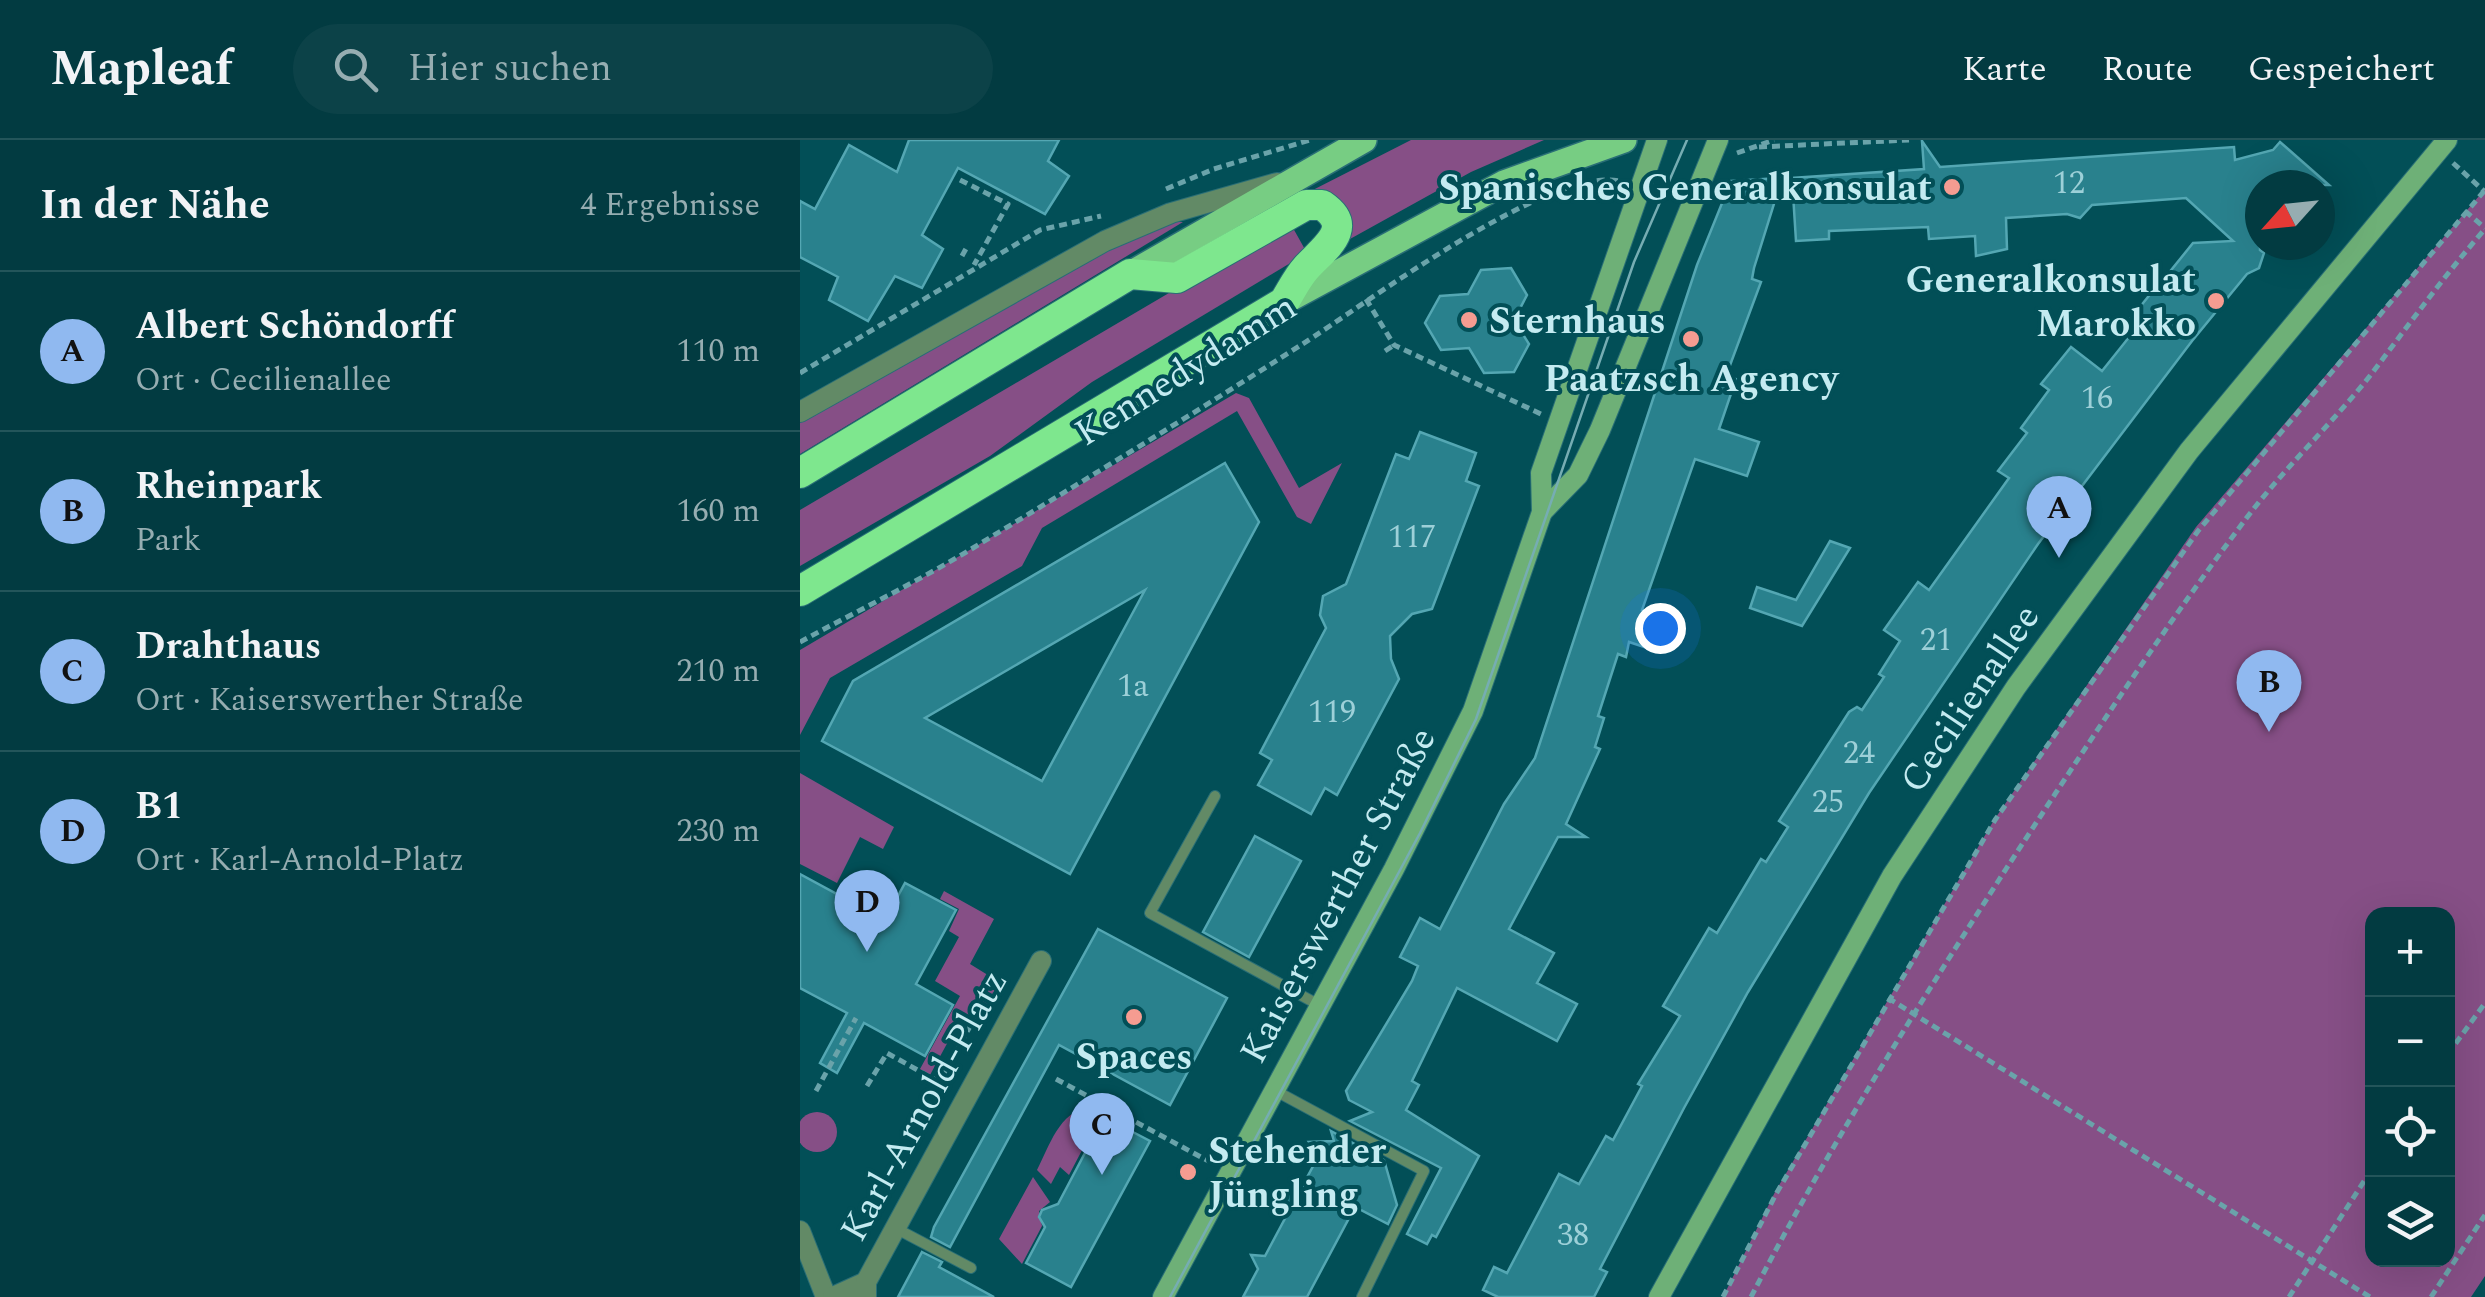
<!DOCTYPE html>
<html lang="de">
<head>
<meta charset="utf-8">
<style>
	:root { --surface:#023b41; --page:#0c4248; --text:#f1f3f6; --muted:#96adb1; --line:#23555a; --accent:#90b9f0 }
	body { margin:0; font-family:Spectral,serif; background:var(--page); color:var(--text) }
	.controls { position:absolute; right:30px; bottom:30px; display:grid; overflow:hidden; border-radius:20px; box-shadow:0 10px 40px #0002 }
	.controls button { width:90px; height:90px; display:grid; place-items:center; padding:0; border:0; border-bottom:2px solid var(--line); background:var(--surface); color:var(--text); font:50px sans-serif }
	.compass { position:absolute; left:1445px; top:30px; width:90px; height:90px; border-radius:50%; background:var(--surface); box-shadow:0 10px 40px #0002; rotate:243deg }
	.you { position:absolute; left:860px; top:488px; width:35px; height:35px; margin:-25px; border:8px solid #fff; border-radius:50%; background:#1a73e8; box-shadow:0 0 0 15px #1a73e833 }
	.badge { display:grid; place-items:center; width:65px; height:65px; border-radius:50%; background:var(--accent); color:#111; font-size:32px; font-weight:700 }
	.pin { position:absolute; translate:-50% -82px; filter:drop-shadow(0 2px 5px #0008) }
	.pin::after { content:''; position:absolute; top:52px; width:35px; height:30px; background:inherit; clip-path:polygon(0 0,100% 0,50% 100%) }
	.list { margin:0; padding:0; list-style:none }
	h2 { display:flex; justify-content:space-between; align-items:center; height:130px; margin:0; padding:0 40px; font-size:42px }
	h2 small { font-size:32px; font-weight:400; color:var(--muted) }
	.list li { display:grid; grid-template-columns:65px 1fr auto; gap:30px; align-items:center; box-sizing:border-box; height:160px; padding:0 40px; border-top:2px solid var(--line) }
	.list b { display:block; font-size:38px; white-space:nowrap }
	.list p { margin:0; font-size:32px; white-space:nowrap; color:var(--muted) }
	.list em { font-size:32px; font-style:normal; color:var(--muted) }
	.icon { flex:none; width:55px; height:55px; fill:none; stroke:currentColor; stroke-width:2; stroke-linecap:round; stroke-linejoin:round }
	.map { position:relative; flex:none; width:1685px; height:1157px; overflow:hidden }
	header { display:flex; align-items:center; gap:60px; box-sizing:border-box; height:140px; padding:0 50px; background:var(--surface); border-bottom:2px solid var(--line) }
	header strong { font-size:48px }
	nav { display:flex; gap:55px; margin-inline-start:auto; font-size:35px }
	.search { width:700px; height:90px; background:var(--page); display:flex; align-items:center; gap:25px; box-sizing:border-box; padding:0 35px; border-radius:55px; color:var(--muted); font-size:38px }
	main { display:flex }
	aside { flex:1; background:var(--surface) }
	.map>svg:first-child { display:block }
	.green { fill:#864f86; fill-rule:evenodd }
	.building { fill:#29818d; stroke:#54a7b3; stroke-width:2.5; fill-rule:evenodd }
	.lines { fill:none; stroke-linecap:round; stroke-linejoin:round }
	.lane-casing { stroke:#296e76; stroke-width:12 }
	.street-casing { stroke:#296e76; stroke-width:22 }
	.secondary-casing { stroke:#296e76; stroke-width:22 }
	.primary-casing { stroke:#296e76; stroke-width:28 }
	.highway-casing { stroke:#296e76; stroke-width:32 }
	.path { stroke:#6aa3aa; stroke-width:5; stroke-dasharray:8 5; stroke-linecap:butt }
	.lane { stroke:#628a66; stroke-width:10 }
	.street { stroke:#628a66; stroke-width:20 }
	.secondary { stroke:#6eb077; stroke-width:20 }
	.primary { stroke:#77cd83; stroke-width:25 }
	.highway { stroke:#7ee78e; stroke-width:30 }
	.tram { stroke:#76adb3; stroke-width:2.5 }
	.poi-dot { fill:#f59c91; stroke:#024f57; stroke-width:4 }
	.labels { text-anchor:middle; stroke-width:8; stroke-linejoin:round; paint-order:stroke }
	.number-label { font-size:32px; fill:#9dd0d8 }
	.poi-label { font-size:38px; font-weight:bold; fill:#c4ebf1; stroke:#024f57; text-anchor:end }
	.street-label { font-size:38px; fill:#c4ebf1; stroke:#024f57 }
</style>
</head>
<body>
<header>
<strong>Mapleaf</strong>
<div class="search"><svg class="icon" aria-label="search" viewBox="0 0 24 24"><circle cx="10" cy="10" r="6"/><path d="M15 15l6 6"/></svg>Hier suchen</div>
<nav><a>Karte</a><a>Route</a><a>Gespeichert</a></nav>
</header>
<main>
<aside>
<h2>In der Nähe<small>4 Ergebnisse</small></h2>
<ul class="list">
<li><span class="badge">A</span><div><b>Albert Schöndorff</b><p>Ort · Cecilienallee</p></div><em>110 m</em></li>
<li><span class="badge">B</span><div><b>Rheinpark</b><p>Park</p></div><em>160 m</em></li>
<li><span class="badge">C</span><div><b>Drahthaus</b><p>Ort · Kaiserswerther Straße</p></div><em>210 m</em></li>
<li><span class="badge">D</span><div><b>B1</b><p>Ort · Karl-Arnold-Platz</p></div><em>230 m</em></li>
</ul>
</aside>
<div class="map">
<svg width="1685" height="1157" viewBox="0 0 1685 1157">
	<rect width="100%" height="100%" fill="#024f57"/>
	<g class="green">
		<path d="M611 0H744L671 32 541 104 505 54Z"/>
		<path d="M1685 49V1136L1671 1157H923L975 1052 1194 680 1396 387ZM1572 774H1648V1120H1572Z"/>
		<path d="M365 82H383L0 314V278L236 142Z"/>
		<path d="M493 88 507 113 292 242 190 316 0 426V370L476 90Z"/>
		<path d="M436 253 449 258 499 348 542 323 511 384 497 377 437 271 242 388 222 426 30 538 0 595V510Z"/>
		<path d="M0 633 94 687 83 709 60 697 37 743 0 724Z"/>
		<path d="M144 751 194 779 170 824 204 845 183 884 163 874 130 935 120 929 160 856 135 841 159 797 149 791 159 769 140 759Z"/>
		<path d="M289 967 301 974 269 1035 260 1027 251 1044 237 1030C250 1005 259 972 289 967Z"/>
		<circle cx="17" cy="992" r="20"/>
		<path d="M233 1037 250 1062 239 1071 242 1086 222 1124 199 1099Z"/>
	</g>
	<g class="building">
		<path d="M109 0H259L248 21 269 36 245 74 158 28 122 95 143 109 122 148 95 136 68 181 29 160 38 137 0 117V61L15 69 49 5 97 32Z"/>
		<path d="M1122 1 1140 27 1434 7 1435 20 1473 10 1480 2 1529 45H1460V110L1464 113 1459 128 1447 134 1392 201 1238 404 1069 653 948 852 884 968 800 1129 807 1132 794 1157H698L683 1150 694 1127 707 1133 759 1034 779 1044 806 996 813 1000 842 946 838 944 880 876 863 866 909 788 917 793 961 719 966 722 988 687 979 681 1049 572 1057 567 1062 570 1084 537 1079 534 1100 501 1084 490 1118 442 1129 450 1209 338 1198 331 1227 293 1221 288 1249 250 1241 244 1271 207 1302 231 1334 191 1331 178 1356 147H1368V134L1393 103 1433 101 1386 58 1292 65 1280 78 1267 74 1206 78 1207 109 1176 116 1175 96 1129 99 1128 87 1029 91V99L996 101 992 38 1124 29Z"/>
		<path d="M982 38 954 128 952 139 961 142 926 236 936 239 919 289 959 302 947 336 895 319 842 470 870 480 859 512 829 502 826 517 818 514 798 576 804 578 795 607 800 609 766 684 786 697H758L709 789 754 813 737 843 777 864 757 901 657 848 612 941 619 945 606 970 679 1016 636 1097 632 1095 627 1104 607 1094 641 1028 550 981 572 972 549 960 546 951 612 841 618 826 600 817 620 778 640 789 704 664 735 618 897 125 931 41Z"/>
		<path d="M711 128 727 155 714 180 729 204 714 232 684 233 669 208 641 210 625 183 640 156 668 154 681 130Z"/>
		<path d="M620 292 676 313 666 341 679 346 632 469 612 474 590 496 591 519 599 539 537 655 525 648 511 674 458 645 472 620 460 613 526 488 520 475 523 456 546 444 596 314 609 319Z"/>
		<path d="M425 323 459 382 270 734 22 601 53 541ZM345 450 242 641 125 578Z"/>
		<path d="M1030 401 1050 408 1002 486 950 468 957 447 996 460Z"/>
		<path d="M455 696 501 721 449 817 403 792Z"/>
		<path d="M0 734 85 780 105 743 156 770 116 844 153 865 125 916 64 883 37 933 20 923 47 873 0 848Z"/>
		<path d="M298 789 427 858 370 965 259 905 150 1107 131 1097 134 1087Z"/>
		<path d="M304 977 350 1001 271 1147 226 1123 245 1087 239 1077 242 1070 258 1064Z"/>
		<path d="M531 991 584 1020 597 1065 588 1084 555 1067 507 1157H443L458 1129 451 1115 465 1116 489 1071 482 1056H497L519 1015 509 1002 534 1001Z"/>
		<path d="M122 1112 142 1122 139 1127 194 1157H98Z"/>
	</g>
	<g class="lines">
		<defs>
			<g id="lane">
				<path d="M415 656 350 773 519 865"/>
				<path d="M474 950 624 1031 562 1157"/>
				<path d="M97 1089 171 1128"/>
			</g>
			<g id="street">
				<path d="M0 272 305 101 371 73 477 43"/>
				<path d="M0 1091 26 1157"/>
				<path d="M33 1157 66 1142"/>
				<path d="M66 1157V1142L241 821"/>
			</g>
			<g id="secondary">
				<path d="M742 372 778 335 800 290 918 0"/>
				<path d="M363 1157 594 729 673 571 742 372 741 333 857 0"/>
				<path d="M859 1157 1092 736 1216 547 1389 311 1647 0"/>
			</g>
			<g id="primary">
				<path d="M330 134 564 0"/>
				<path d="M484 162 704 43 824 0"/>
			</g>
			<path id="highway" d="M0 333 330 134 377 138 506 65H522C556 88 524 108 506 128 497 138 491 151 484 162L0 451"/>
		</defs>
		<use href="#lane" class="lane-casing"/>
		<use href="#street" class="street-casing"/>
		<use href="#secondary" class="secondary-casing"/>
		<use href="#primary" class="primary-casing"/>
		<use href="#highway" class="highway-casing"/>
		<g class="path">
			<path d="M959 7 1109 0"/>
			<path d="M937 13 974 0"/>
			<path d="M1653 23 1684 51"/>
			<path d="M160 40 208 64 174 125"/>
			<path d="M366 49 414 29 510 0"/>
			<path d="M1665 71 1685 88"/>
			<path d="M162 116 168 105"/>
			<path d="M566 159 594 205 741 274"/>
			<path d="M585 211 594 205"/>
			<path d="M0 233 240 90 301 76"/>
			<path d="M0 502C57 471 117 442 173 408 283 341 393 274 501 205 566 164 747 27 820 41"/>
			<path d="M1088 858 1570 1157"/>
			<path d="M1648 914 1685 863"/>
			<path d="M256 939 412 1023"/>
			<path d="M67 946 87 913 139 942 173 881"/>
			<path d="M16 951 56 878"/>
			<path d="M923 1157 976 1054 1195 680 1398 391 1685 50"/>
			<path d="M951 1157C1027 1010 1116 869 1206 729 1283 611 1360 493 1445 380 1484 328 1533 283 1573 232 1610 183 1644 136 1685 89"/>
			<path d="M1489 1157 1572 1029"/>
			<path d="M1631 1157 1685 1075"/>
		</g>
		<use href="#lane" class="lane"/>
		<use href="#street" class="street"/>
		<use href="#secondary" class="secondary"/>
		<use href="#primary" class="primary"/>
		<use href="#highway" class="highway"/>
		<path class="tram" d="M370 1157 620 693 676 579 834 122 887 0"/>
	</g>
	<g class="poi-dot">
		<circle cx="1152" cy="47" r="10"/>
		<circle cx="1416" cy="161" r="10"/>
		<circle cx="669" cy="180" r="10"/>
		<circle cx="891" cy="199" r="10"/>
		<circle cx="334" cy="877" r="10"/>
		<circle cx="388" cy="1032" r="10"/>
	</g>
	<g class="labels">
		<g class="number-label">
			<text x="1269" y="53">12</text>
			<text x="1297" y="268">16</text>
			<text x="612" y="407">117</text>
			<text x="1136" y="510">21</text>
			<text x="333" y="556">1a</text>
			<text x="532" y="582">119</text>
			<text x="1059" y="623">24</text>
			<text x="1028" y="672">25</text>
			<text x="773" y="1105">38</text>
		</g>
		<g class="poi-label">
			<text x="1132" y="60">Spanisches Generalkonsulat</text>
			<text x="1396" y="152">Generalkonsulat<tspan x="1396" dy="44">Marokko</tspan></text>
			<text x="689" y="193" text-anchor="start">Sternhaus</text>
			<text x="891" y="251" text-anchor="middle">Paatzsch Agency</text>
			<text x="334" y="929" text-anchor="middle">Spaces</text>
			<text x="408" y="1023" text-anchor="start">Stehender<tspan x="408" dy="44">Jüngling</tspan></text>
		</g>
		<g class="street-label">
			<text transform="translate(385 229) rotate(-32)" y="13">Kennedydamm</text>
			<text transform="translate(1169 558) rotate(-56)" y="13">Cecilienallee</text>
			<text transform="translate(537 755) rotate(-62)" y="13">Kaiserswerther Straße</text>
			<text transform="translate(123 965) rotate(-61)" y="13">Karl-Arnold-Platz</text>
		</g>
	</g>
</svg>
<div class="controls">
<button>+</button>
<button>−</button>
<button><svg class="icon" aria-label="locate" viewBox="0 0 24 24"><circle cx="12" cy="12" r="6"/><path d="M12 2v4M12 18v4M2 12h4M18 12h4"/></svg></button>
<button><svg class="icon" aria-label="layers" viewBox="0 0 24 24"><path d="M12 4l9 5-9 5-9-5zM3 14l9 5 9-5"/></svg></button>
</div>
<svg class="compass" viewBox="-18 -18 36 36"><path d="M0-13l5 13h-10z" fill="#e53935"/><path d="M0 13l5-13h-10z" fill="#96adb1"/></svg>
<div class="you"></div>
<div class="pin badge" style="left:1259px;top:418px">A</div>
<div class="pin badge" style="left:1469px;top:592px">B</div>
<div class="pin badge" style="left:302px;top:1035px">C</div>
<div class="pin badge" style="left:67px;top:812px">D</div>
</div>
</main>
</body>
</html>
